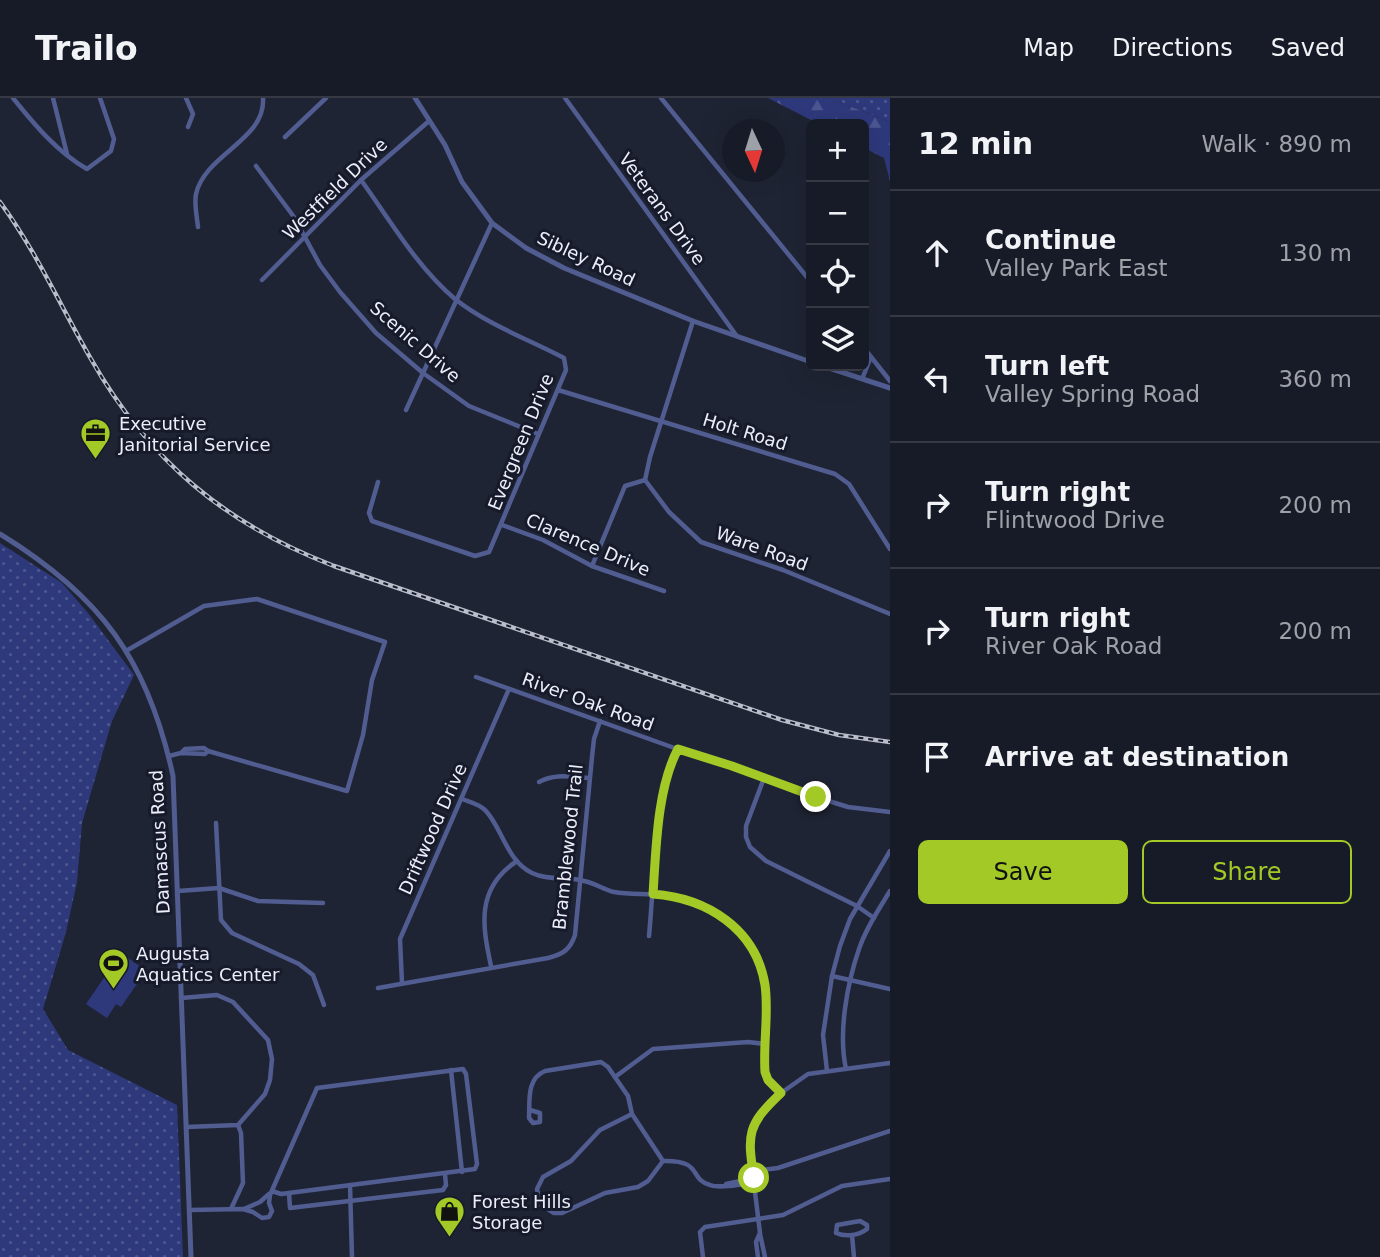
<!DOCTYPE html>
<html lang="en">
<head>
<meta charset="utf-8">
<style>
	:root { --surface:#171b27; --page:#20242f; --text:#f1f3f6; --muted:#9ea1a7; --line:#363944; --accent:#a3c926 }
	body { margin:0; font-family:"DejaVu Sans",sans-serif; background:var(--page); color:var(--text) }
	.controls { position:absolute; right:21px; top:21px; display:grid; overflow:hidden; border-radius:10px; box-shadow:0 7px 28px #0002 }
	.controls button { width:63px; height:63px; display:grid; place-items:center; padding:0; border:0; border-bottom:2px solid var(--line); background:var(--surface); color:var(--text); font:35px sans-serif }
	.compass { position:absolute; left:722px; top:21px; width:63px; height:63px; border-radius:50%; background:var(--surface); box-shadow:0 7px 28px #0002; rotate:176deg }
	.stop { position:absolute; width:21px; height:21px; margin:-16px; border:5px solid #a3c926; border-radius:50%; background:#fff }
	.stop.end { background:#a3c926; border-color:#fff; box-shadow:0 2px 7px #0008 }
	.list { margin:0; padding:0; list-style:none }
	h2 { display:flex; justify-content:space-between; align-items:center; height:91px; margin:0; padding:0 28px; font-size:30px }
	h2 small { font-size:23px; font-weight:400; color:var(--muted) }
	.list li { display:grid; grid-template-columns:46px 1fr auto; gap:21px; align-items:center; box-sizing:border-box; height:126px; padding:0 28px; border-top:2px solid var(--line) }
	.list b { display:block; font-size:26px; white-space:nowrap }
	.list p { margin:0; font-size:23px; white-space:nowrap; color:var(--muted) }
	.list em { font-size:23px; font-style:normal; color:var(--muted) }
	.actions { display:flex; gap:14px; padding:21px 28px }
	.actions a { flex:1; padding:16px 0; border:2px solid var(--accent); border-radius:10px; text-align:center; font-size:24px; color:var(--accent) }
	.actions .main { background:var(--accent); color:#111 }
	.icon { flex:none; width:38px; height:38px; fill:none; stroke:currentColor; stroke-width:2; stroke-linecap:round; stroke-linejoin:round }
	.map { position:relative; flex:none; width:890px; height:1159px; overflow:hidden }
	header { display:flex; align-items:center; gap:42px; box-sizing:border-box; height:98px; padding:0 35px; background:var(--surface); border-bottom:2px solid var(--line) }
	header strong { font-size:33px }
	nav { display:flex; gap:38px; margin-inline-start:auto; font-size:24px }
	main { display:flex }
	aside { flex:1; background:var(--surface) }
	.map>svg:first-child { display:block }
	.grass { fill:url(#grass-dots) }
	.forest { fill:url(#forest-firs) }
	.park { fill:#2e397c }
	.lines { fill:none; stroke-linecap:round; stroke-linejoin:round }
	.minor { stroke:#515d91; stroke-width:4.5 }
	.tertiary { stroke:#515d91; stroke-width:5 }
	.rail-casing { stroke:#babdca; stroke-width:4.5 }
	.rail { stroke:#161a2a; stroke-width:2; stroke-dasharray:5; stroke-linecap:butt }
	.route { stroke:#a3c926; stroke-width:9 }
	.labels { text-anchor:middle; stroke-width:6; stroke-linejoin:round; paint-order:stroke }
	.street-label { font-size:18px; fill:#eceffa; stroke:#161a2a }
	.poi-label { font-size:18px; fill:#eceffa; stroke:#161a2a; text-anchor:start }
</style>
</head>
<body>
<header>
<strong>Trailo</strong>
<nav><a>Map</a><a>Directions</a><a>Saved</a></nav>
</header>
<main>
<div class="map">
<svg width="890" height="1159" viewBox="0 0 890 1159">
	<defs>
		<pattern id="grass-dots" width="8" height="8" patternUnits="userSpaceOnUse" patternTransform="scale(1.75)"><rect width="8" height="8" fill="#2e397c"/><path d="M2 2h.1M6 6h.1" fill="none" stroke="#4c5690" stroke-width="1.8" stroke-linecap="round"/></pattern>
		<pattern id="forest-firs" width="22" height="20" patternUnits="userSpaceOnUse" patternTransform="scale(1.75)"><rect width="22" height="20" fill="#2e397c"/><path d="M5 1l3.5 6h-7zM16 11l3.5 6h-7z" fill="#4c5690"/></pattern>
	</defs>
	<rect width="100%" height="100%" fill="#1f2434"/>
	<g class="grass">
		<path d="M829 0H890V24Z"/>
		<path d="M0 445 62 485 88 515 134 577 112 623 82 725 77 784 66 834 43 911 68 952 177 1007 183 1159H0Z"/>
	</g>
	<path class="forest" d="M768 0H829L890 24V83L884 60 864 50V26H819Z"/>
	<path class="park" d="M121 855 141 869 136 877 141 880 121 909 116 906 107 920 86 906Z"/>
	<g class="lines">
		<g class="minor">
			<path d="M13 0C34 26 57 54 87 71L111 53 114 41 100 0"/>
			<path d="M53 0 67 56"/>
			<path d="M186 0 193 16 188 29"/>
			<path d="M565 0 736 237"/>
			<path d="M661 0 811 184"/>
			<path d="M285 39 326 0"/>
			<path d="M256 68 294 119 320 167 340 194 376 235 423 275 469 308 538 336"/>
			<path d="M361 82C390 122 417 169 455 201 488 227 528 241 564 260L566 272 489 454 475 458 372 423 369 415 378 384"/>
			<path d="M198 129C197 119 194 106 196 96 205 56 266 42 263 0"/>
			<path d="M262 182 361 82 429 23"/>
			<path d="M693 223 650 359 645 382 669 414 701 444 783 472 890 516"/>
			<path d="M864 250 890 283"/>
			<path d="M862 281 871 259"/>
			<path d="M558 292 835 376 849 386 890 451"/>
			<path d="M406 312 492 125"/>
			<path d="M502 427 543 442 592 468 664 493"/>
			<path d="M592 468 625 388 645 382"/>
			<path d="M126 553 204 508 257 501 385 544 372 582 363 637 347 693 208 653"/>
			<path d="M476 579 680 652 732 668 816 699 848 709 890 714"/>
			<path d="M169 658 181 655 205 656 208 653 204 650 185 651 181 655"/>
			<path d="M764 680 746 728V739L750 749 766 763 857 808 874 820"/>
			<path d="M539 684C555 675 571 679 589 680"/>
			<path d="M462 701C470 704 480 706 486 713 503 732 507 763 532 775 549 783 568 778 584 783 595 785 604 792 614 794 630 797 646 795 662 797 712 803 757 836 765 889 769 916 763 946 765 974L768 982 781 995"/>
			<path d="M216 725 221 822 232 835 299 866 313 877 324 907"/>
			<path d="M178 793 219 790 258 803 323 805"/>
			<path d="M649 838C654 787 655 695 678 651"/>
			<path d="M491 868C482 827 476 790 517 763"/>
			<path d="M832 878 890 891"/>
			<path d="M402 885 400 841 509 591"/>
			<path d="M378 890 548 860C563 856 570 852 575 837L592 659 594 641 600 623"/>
			<path d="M181 900 217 897 233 904 268 942 272 961 270 982 265 996 238 1027 186 1029"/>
			<path d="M846 971C838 935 847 886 859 851 866 830 879 811 890 793"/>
			<path d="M451 972 462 1074"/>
			<path d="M827 973 823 937 832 878 840 848 850 821 890 753"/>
			<path d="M615 979 653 951 748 944 765 946"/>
			<path d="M530 1012 540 1015V1024L533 1025 529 1020C530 1003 526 981 545 973L601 964 608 969 628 998 632 1016 663 1063"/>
			<path d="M632 1016 600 1032 571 1063 543 1079 537 1091 540 1106 554 1115H562L605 1095 638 1089 648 1083 663 1063C704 1062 688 1081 710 1087 720 1091 743 1086 755 1084"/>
			<path d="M753 1073 778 1070 890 1033"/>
			<path d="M726 1086 754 1080"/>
			<path d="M350 1087 352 1159"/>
			<path d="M289 1095 290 1110 443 1092 446 1087 445 1076"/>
			<path d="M231 1111 243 1085 241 1035 238 1027"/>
			<path d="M244 1111 260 1104 269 1096"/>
			<path d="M190 1112 243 1111 253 1114 262 1120 269 1119 272 1113 269 1105 270 1097 317 990 463 971 466 976 477 1066 475 1071 281 1096 272 1093"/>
			<path d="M860 1123 867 1127V1131C858 1138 845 1139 836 1135L837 1127Z"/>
			<path d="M760 1136 765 1159"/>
			<path d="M852 1137 854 1159"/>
			<path d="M703 1159 700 1134 705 1129 783 1117 842 1088 890 1081"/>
			<path d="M758 1159 756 1144 760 1135 750 1053V1034L756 1021 781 995 808 976 890 965"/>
		</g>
		<g class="tertiary">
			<path d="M415 0 445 47 462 84 492 125 526 150 564 170 693 223 811 264"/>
			<path d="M823 268 890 290"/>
			<path d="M0 436C101 498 148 562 173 678L191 1159"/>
		</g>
		<defs>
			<path id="rail" d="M0 104C36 153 61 209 91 261 149 363 225 426 334 468L782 622 839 637 890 644"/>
		</defs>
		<use href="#rail" class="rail-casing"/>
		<use href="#rail" class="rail"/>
	</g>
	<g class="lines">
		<path class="route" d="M754 1080C747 1036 747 1027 781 995L768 982 765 974C763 945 769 915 765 887 756 830 706 800 653 796 656 752 657 690 678 651L732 668 816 699"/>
	</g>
	<defs>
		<symbol id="office-pin" viewBox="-11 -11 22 30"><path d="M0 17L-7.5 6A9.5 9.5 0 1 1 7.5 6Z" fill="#a3c926" stroke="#161a2a"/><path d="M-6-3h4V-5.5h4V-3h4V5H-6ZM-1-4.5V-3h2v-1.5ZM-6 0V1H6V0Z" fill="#111"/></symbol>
		<symbol id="stadium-pin" viewBox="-11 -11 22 30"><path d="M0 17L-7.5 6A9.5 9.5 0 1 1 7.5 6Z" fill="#a3c926" stroke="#161a2a"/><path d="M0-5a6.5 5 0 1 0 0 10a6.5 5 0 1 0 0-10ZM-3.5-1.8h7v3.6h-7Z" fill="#111"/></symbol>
		<symbol id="shop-pin" viewBox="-11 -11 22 30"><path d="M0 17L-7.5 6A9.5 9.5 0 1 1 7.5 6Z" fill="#a3c926" stroke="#161a2a"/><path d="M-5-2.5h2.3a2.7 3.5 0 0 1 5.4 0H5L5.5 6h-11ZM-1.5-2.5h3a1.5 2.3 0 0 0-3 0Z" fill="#111"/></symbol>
	</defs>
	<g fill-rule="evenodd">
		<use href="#office-pin" x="78" y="318" width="35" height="47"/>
		<use href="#stadium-pin" x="96" y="848" width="35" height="47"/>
		<use href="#shop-pin" x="432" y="1096" width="35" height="47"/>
	</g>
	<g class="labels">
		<g class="street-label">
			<text transform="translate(335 91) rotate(-44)" y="6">Westfield Drive</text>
			<text transform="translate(662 111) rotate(54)" y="6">Veterans Drive</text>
			<text transform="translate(586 161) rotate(25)" y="6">Sibley Road</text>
			<text transform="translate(415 244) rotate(41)" y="6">Scenic Drive</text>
			<text transform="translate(745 334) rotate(17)" y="6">Holt Road</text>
			<text transform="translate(521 344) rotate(-68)" y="6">Evergreen Drive</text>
			<text transform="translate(588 447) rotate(23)" y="6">Clarence Drive</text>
			<text transform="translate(762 451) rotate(20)" y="6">Ware Road</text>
			<text transform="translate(588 604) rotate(20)" y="6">River Oak Road</text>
			<text transform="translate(433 731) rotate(-66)" y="6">Driftwood Drive</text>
			<text transform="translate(160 744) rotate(-93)" y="6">Damascus Road</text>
			<text transform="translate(568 749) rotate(-84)" y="6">Bramblewood Trail</text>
		</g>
		<g class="poi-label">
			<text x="119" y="332">Executive<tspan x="119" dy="21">Janitorial Service</tspan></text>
			<text x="136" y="862">Augusta<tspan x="136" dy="21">Aquatics Center</tspan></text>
			<text x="472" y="1110">Forest Hills<tspan x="472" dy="21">Storage</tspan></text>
		</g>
	</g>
</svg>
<div class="controls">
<button>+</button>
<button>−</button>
<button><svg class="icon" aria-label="locate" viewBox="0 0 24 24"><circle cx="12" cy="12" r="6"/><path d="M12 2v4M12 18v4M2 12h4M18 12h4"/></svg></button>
<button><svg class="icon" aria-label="layers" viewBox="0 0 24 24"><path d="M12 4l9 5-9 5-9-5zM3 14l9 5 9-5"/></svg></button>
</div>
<svg class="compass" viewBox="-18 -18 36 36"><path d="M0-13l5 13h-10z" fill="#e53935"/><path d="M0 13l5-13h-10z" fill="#9ea1a7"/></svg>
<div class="stop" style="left:754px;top:1080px"></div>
<div class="stop end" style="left:816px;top:699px"></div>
</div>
<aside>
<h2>12 min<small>Walk · 890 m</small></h2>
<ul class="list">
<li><svg class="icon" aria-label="ahead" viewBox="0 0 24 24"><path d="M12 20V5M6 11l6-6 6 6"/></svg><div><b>Continue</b><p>Valley Park East</p></div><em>130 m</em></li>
<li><svg class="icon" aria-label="left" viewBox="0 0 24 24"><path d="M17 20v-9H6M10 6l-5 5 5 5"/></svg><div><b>Turn left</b><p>Valley Spring Road</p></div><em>360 m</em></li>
<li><svg class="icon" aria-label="right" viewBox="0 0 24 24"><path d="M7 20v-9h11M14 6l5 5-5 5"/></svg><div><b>Turn right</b><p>Flintwood Drive</p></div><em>200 m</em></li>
<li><svg class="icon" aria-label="right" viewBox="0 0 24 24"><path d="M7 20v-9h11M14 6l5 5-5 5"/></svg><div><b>Turn right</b><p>River Oak Road</p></div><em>200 m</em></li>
<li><svg class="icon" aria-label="arrive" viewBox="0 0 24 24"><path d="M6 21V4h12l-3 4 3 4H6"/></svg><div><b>Arrive at destination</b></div></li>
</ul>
<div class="actions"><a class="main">Save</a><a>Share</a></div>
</aside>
</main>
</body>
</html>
